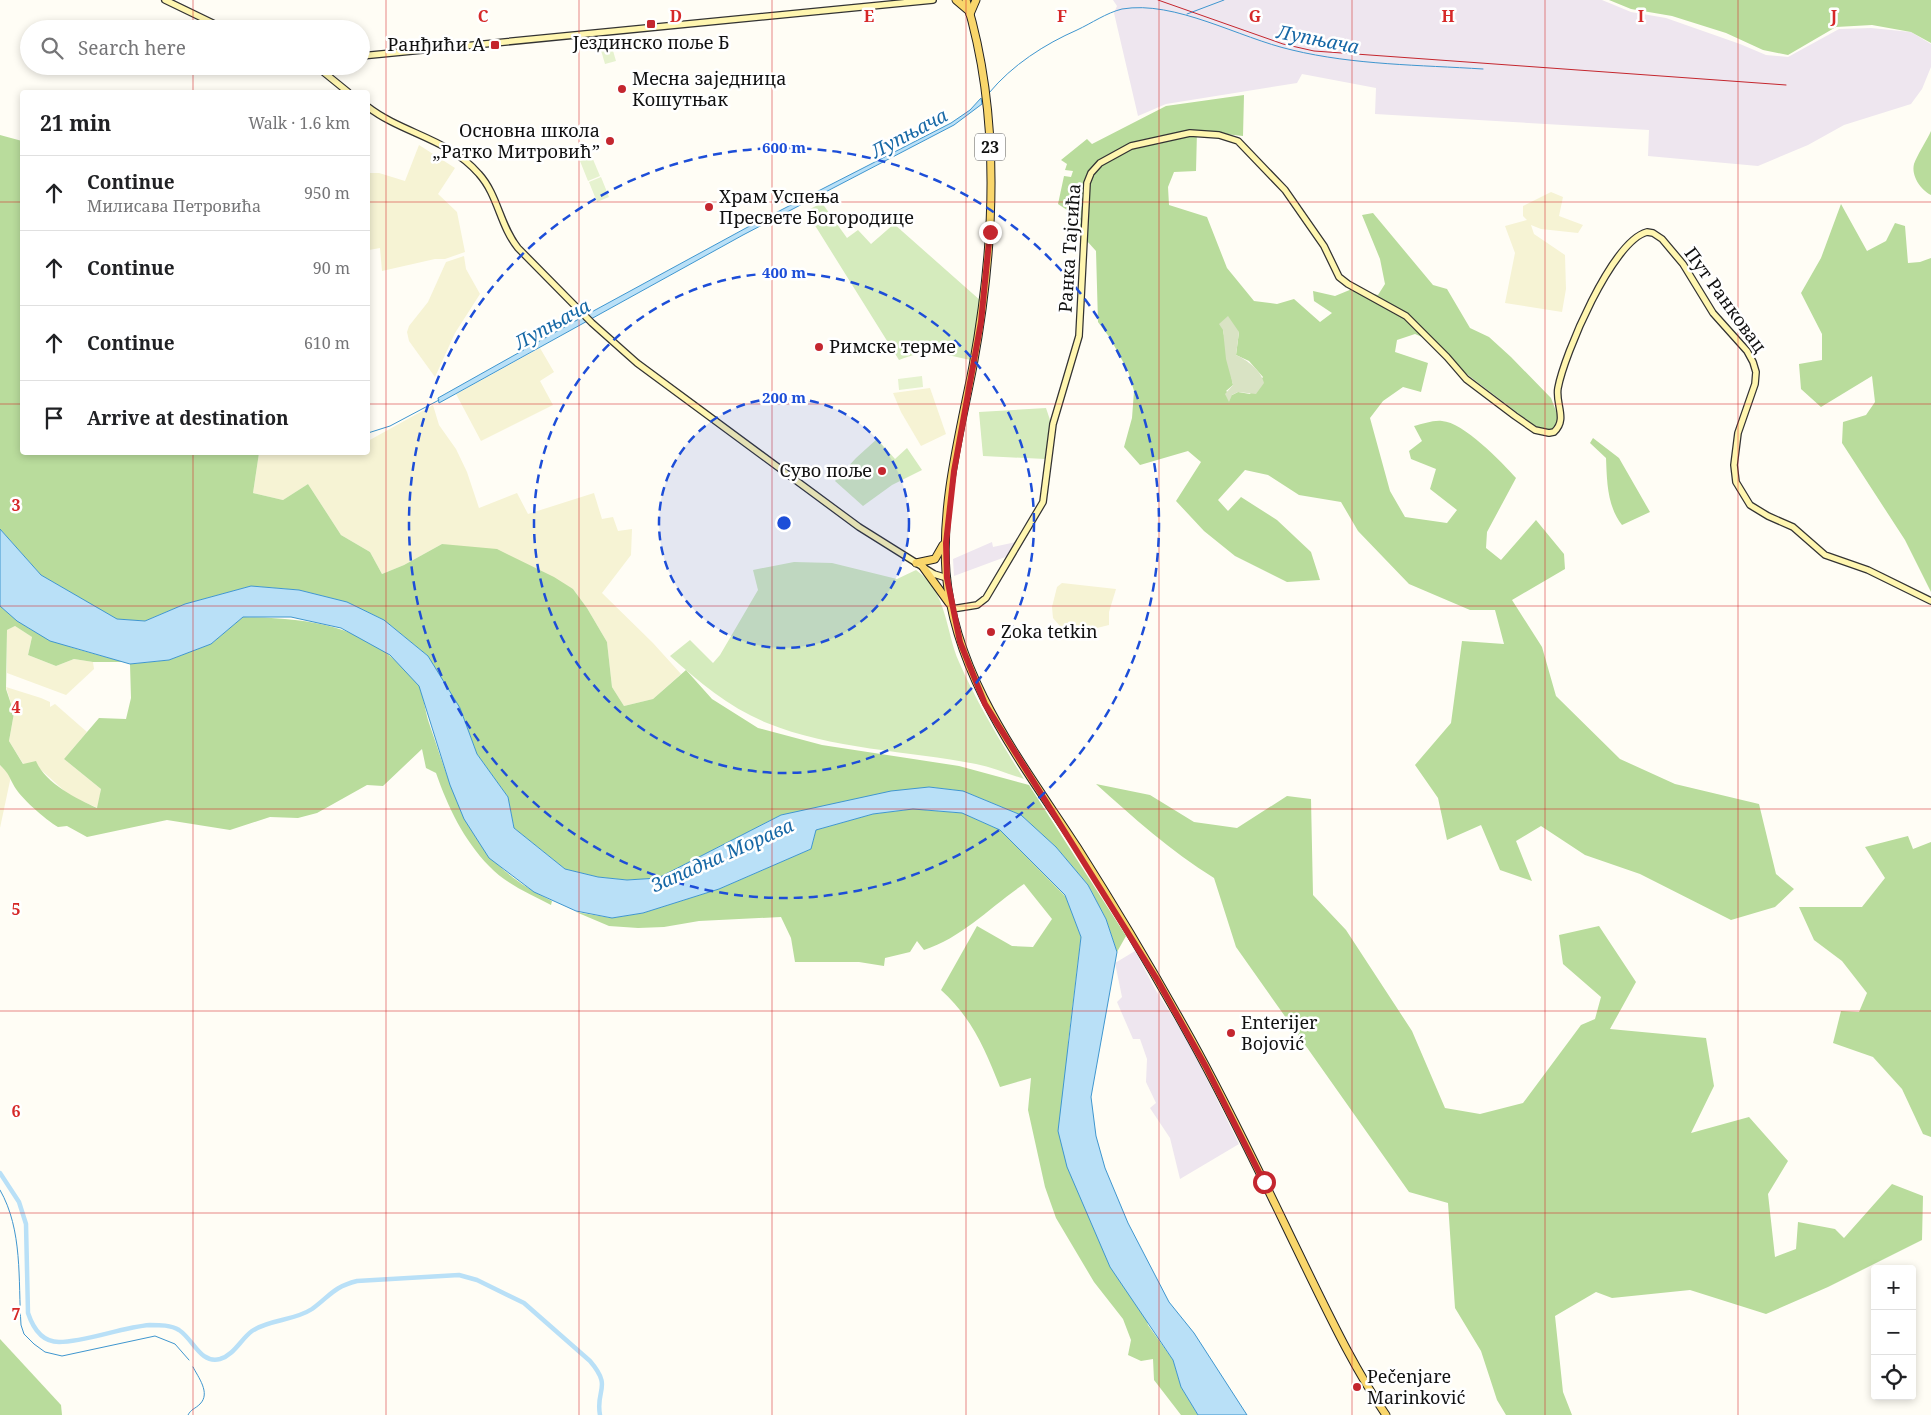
<!DOCTYPE html>
<html lang="en">
<head>
<meta charset="utf-8">
<style>
	:root { --surface:#fff; --page:#f6f6f6; --text:#202124; --muted:#757577; --line:#e0e0e0 }
	body { margin:0; font-family:"Noto Serif",serif; background:var(--page); color:var(--text) }
	.controls { position:absolute; right:15px; bottom:15px; display:grid; overflow:hidden; border-radius:5px; box-shadow:0 2px 8px #0003 }
	.controls button { width:45px; height:45px; display:grid; place-items:center; padding:0; border:0; border-bottom:1px solid var(--line); background:var(--surface); color:var(--text); font:25px sans-serif }
	.stop { position:absolute; width:15px; height:15px; margin:-11px; border:4px solid #c4262e; border-radius:50%; background:#fff }
	.stop.end { background:#c4262e; border-color:#fff; box-shadow:0 1px 5px #0008 }
	.list { margin:0; padding:0; list-style:none }
	h2 { display:flex; justify-content:space-between; align-items:center; height:65px; margin:0; padding:0 20px; font-size:21px }
	h2 small { font-size:16px; font-weight:400; color:var(--muted) }
	.list li { display:grid; grid-template-columns:32px 1fr auto; gap:15px; align-items:center; box-sizing:border-box; height:75px; padding:0 20px; border-top:1px solid var(--line) }
	.list b { display:block; font-size:19px; white-space:nowrap }
	.list p { margin:0; font-size:16px; white-space:nowrap; color:var(--muted) }
	.list em { font-size:16px; font-style:normal; color:var(--muted) }
	.icon { flex:none; width:28px; height:28px; fill:none; stroke:currentColor; stroke-width:2; stroke-linecap:round; stroke-linejoin:round }
	.map { position:relative; flex:none; width:1931px; height:1415px; overflow:hidden }
	.search { position:absolute; background:var(--surface); box-shadow:0 2px 8px #0003; left:20px; top:20px; width:350px; height:55px; display:flex; align-items:center; gap:12px; box-sizing:border-box; padding:0 18px; border-radius:28px; color:var(--muted); font-size:19px }
	.panel { position:absolute; background:var(--surface); box-shadow:0 2px 8px #0003; left:20px; top:90px; width:350px; height:365px; border-radius:5px }
	.map>svg:first-child { display:block }
	.industrial { fill:#eee6ef }
	.farmland { fill:#f6f3d4 }
	.green { fill:#d5ebbd }
	.forest { fill:#b9dc9c; fill-rule:evenodd }
	.cemetery { fill:#d9e3c4 }
	.pitch { fill:#e6f2cf }
	.water { fill:#b9e0f7; stroke:#3f96cf }
	.lines { fill:none; stroke-linecap:round; stroke-linejoin:round }
	.stream { stroke:#3f96cf; stroke-width:1 }
	.canal { stroke:#b9e0f7; stroke-width:4.5 }
	.secondary-casing { stroke:#333; stroke-width:8 }
	.primary-casing { stroke:#222; stroke-width:9 }
	.secondary { stroke:#fff6b0; stroke-width:5.5 }
	.primary { stroke:#f9d66b; stroke-width:7 }
	.rail { stroke:#c4262e; stroke-width:1 }
	.route { stroke:#c4262e; stroke-width:6 }
	.grid { fill:none; stroke:#d62828; stroke-width:1; stroke-opacity:0.55 }
	.ring { fill:none; stroke:#1d4ed8; stroke-width:2.5; stroke-dasharray:9 6 }
	.poi-dot { fill:#c4262e; stroke:#fff; stroke-width:2 }
	.labels { text-anchor:middle; stroke-width:5; stroke-linejoin:round; paint-order:stroke }
	.shield { fill:#fff; stroke:#585858; stroke-width:1 }
	.shield-label { font-size:16px; font-weight:bold; fill:#111 }
	.poi-label { font-size:18px; fill:#111; stroke:#fff; text-anchor:start }
	.street-label { font-size:18px; fill:#111; stroke:#fff }
	.water-label { font-size:19px; font-style:italic; fill:#1768a6; stroke:#fff }
	.grid-label { font-size:16px; text-anchor:middle; font-weight:bold; fill:#d62828; stroke:#fff; stroke-width:5; stroke-linejoin:round; paint-order:stroke }
	.centre { fill:#1d4ed8; stroke:#fff; stroke-width:2.5 }
	.ring-label { font-size:15px; text-anchor:middle; font-weight:bold; fill:#1d4ed8; stroke:#fff; stroke-width:5; stroke-linejoin:round; paint-order:stroke }
</style>
</head>
<body>
<div class="map">
<svg width="1931" height="1415" viewBox="0 0 1931 1415">
	<rect width="100%" height="100%" fill="#fffdf5"/>
	<g class="industrial">
		<path d="M1113 0H1602L1631 12 1666 18 1740 44 1766 55 1788 57 1839 29 1871 28 1911 32 1931 44V67L1922 89 1911 104 1844 125 1808 145 1758 166 1648 156 1649 130 1375 114 1376 88 1302 74 1297 83 1166 104 1138 116 1114 13 1117 6Z"/>
		<path d="M992 542 993 547 1016 542 1008 556 954 576 953 559Z"/>
		<path d="M1135 951 1155 989 1188 1041 1239 1144 1180 1179 1170 1138 1150 1108 1156 1103 1146 1082 1147 1059 1140 1039H1133L1117 1002 1122 997 1115 963Z"/>
	</g>
	<g class="farmland">
		<path d="M419 145 455 168 438 194 457 212 465 252 445 259H435L382 271 380 248 369 250V272L368 273V173H379L405 181Z"/>
		<path d="M1551 192 1563 197 1559 216 1583 225 1578 233 1541 229 1531 225 1534 234 1565 255 1566 289 1562 312 1505 303 1515 253 1505 226 1527 220 1523 216V206Z"/>
		<path d="M464 256 466 269 480 294 455 333 435 377 409 341 407 332 409 326 428 302 446 262Z"/>
		<path d="M540 348 554 372 540 381 553 405 481 441 456 394Z"/>
		<path d="M930 388 946 434 921 446 901 412 893 393Z"/>
		<path d="M433 405 439 425 456 449 467 472 479 508 517 493 528 514 594 493 602 519 613 517 618 531 632 529 631 555 602 593 653 643 681 674 653 699 624 706 612 687 607 642 587 608 573 589 442 544 404 565 382 574 370 552 341 535 308 484 283 500 253 493 259 453 368 452V441Z"/>
		<path d="M1062 583 1116 589 1109 612V625L1089 630 1060 631 1059 625 1053 618 1052 607 1057 587Z"/>
		<path d="M15 626 32 637 28 655 56 666 74 659 93 662 94 669 66 695 7 673V630Z"/>
		<path d="M6 687 41 698 50 702V707L55 704 87 732 64 759 101 789 98 808 70 796 39 768 24 765 9 741 14 713Z"/>
		<path d="M0 765 11 776 0 828Z"/>
	</g>
	<g class="green">
		<path d="M822 203 847 238 858 230 871 244 894 224 981 301 971 360C941 354 929 348 899 360L806 211Z"/>
		<path d="M1046 408 1051 423 1045 459 983 456 979 412Z"/>
		<path d="M877 439 895 459 907 448 922 470 892 485 863 506 835 481 856 458Z"/>
		<path d="M794 562 832 563 897 579 916 570C948 593 945 630 959 662 977 703 1000 741 1024 779 1008 774 992 767 976 764 909 751 830 749 767 723 730 708 699 682 670 656L690 640 713 663 720 655 758 590 753 570Z"/>
	</g>
	<g class="forest">
		<path d="M1609 0H1931V43L1911 32 1872 25 1836 27 1788 55 1763 50 1726 33 1672 16 1631 9Z"/>
		<path d="M1244 95 1243 136 1197 131 1196 171 1174 172 1168 187 1169 205 1207 217 1227 268 1254 301 1277 304 1294 299 1320 322 1332 313 1314 301 1313 291 1335 296 1352 289 1378 295 1385 284 1380 259 1362 215 1373 213 1433 285 1447 289 1470 328 1489 337 1511 357 1551 398 1559 419 1553 431 1540 430 1464 372 1434 342 1415 334 1397 340 1395 352 1428 363 1421 392 1403 387 1383 401 1370 418 1390 491 1405 517 1447 523 1457 510 1430 489 1436 469 1411 459 1409 451 1422 441 1414 426C1423 424 1433 420 1442 421 1463 422 1502 462 1516 478L1487 532 1486 548 1501 560 1536 520 1564 554 1565 569 1512 600 1542 647 1556 696 1620 759 1675 784 1759 804 1776 874 1794 889 1775 907 1731 920 1640 874 1585 855 1541 826 1516 841 1532 881 1500 870 1481 825 1447 840 1438 798 1415 765 1451 723 1462 641 1504 644 1495 610H1470L1409 584 1358 531 1341 502 1299 495 1268 475 1245 470 1218 500 1228 511 1241 497 1277 520 1311 552 1320 580 1287 582 1235 556 1204 531 1176 501 1201 462 1188 451 1140 465 1124 447 1132 418 1134 391 1128 371 1110 338 1098 322 1096 251 1087 241 1076 216 1058 204 1064 176 1071 177 1073 171 1065 170 1067 164 1061 160 1087 139 1092 144 1166 106ZM1223 330 1239 332 1236 355 1249 361 1263 377 1250 394 1238 392 1232 395 1226 391 1233 385Z"/>
		<path d="M1931 131V195C1921 190 1911 176 1914 164 1916 157 1927 140 1931 131Z"/>
		<path d="M0 135 22 141V452L259 453 253 493 283 500 308 484 341 535 370 552 382 574 404 565 442 544 497 549 554 577 573 589 587 608 607 642 612 687 624 706 653 699 686 670 712 699 758 728 822 745 959 766 1029 785 1126 936 1117 952 1106 919 1088 885 1056 847 1021 815 963 791 929 787 781 815 658 878 627 880 598 877 565 869 514 828 508 797 477 754 460 708 428 656 384 620 347 602 299 590 251 586 185 604 145 621 116 619 41 575 0 529Z"/>
		<path d="M1841 204 1867 251 1886 241 1895 223 1905 226 1908 263 1920 262 1931 258V592L1905 540 1842 443 1843 422 1866 415 1875 402 1872 376 1821 407 1801 389 1799 364 1822 360V334L1801 293 1821 258Z"/>
		<path d="M1593 438 1619 458 1650 512 1622 525C1607 506 1607 481 1606 458L1590 443Z"/>
		<path d="M0 606C40 643 74 648 124 662H93L74 659 56 666 28 655 32 637 15 626 7 630 6 689 14 713 9 741 23 764 36 761C45 783 77 799 97 808L101 789 64 759 99 718 126 719 131 698 130 664 169 660 211 644 243 617C302 618 361 623 404 669 408 674 416 680 419 686 424 697 425 711 429 723 457 803 468 861 552 901L551 905C530 894 506 884 489 866 463 839 448 807 436 773L426 768 422 749 383 786 367 785 317 813 298 818 270 817 230 830 167 820 87 837 67 826 58 827C46 820 19 797 13 784 8 774 8 773 0 765Z"/>
		<path d="M1096 784 1150 795 1194 822 1237 828 1287 796 1311 799 1313 895 1346 930 1412 1031 1445 1108 1480 1114 1523 1103 1581 1025 1595 1019 1601 997 1563 964 1559 935 1599 926 1636 982 1610 1029 1706 1038 1714 1086 1691 1133 1749 1117 1788 1161 1768 1194 1775 1257 1796 1249 1798 1222 1835 1229 1844 1238 1892 1184 1923 1196 1922 1240 1828 1287 1766 1314 1690 1290 1612 1298 1596 1292 1555 1316 1563 1392 1572 1415H1506L1497 1400 1481 1351 1455 1308 1448 1203 1409 1192 1236 947 1214 878C1170 851 1133 817 1096 784Z"/>
		<path d="M913 809 962 813 1000 830 1066 897 1081 937 1068 1043 1148 1325 1173 1360 1181 1387 1198 1415H1181L1154 1380 1153 1359 1141 1361 1128 1355 1131 1340 1123 1319 1094 1282 1056 1218 1045 1187 1028 1110 1031 1078 1000 1087C985 1049 972 1018 941 990L977 926 1012 946 1033 947 1052 919 1024 884C990 907 963 937 924 950L917 941 910 952 885 958 884 966 859 962H795L791 938 781 917 699 921 664 927 638 928 609 926 576 912 612 918 643 913 719 889 811 849 816 830 873 814Z"/>
		<path d="M1908 836 1913 849 1931 842V1137L1923 1134 1902 1089 1873 1057 1833 1043 1841 1011 1859 1012 1867 993 1842 961 1814 940 1799 907H1862L1885 878 1865 847Z"/>
		<path d="M0 1339 61 1405 62 1415H0Z"/>
	</g>
	<path class="cemetery" d="M1228 316 1239 332 1236 355C1247 360 1261 370 1264 383L1256 394 1238 392 1232 395 1229 402 1225 394 1233 385 1226 359 1223 330 1219 324Z"/>
	<g class="pitch">
		<path d="M609 37 616 61 605 64 598 40Z"/>
		<path d="M592 157 600 176 588 181 580 161Z"/>
		<path d="M601 177 609 197 597 202 589 182Z"/>
		<path d="M922 376 923 387 899 390 898 379Z"/>
	</g>
	<g class="water">
		<path d="M981 98 982 104 954 125 743 235 439 403 438 398 586 315 746 228 951 123 970 110Z"/>
		<path d="M0 529 41 575 117 619 145 621 185 604 251 586 299 590 347 602 384 620 428 656 460 708 477 754 508 797 514 828 565 869 598 877 627 880 658 878 781 815 891 791 929 787 963 791 1021 815 1056 847 1088 885 1106 919 1117 952 1091 1097 1096 1136 1105 1168 1128 1223 1169 1302 1194 1333 1247 1415H1198L1181 1387 1173 1360 1110 1267 1067 1167 1058 1131 1081 937 1065 895 1000 830 962 813 913 809 873 814 816 830 811 849 719 889 643 913 612 918 576 911 534 892 489 858 464 819 450 785 419 686 390 655 341 628 291 617H243L211 644 169 660 130 664 50 641 17 621 0 606Z"/>
	</g>
	<g class="lines">
		<g class="stream">
			<path d="M1187 14 1224 0"/>
			<path d="M989 93C1012 65 1045 44 1077 30 1092 23 1106 13 1122 9 1175 0 1239 38 1292 50 1354 65 1420 65 1483 69"/>
			<path d="M368 433 390 426 439 400"/>
			<path d="M0 1190C23 1230 18 1280 21 1325L24 1334 34 1344 45 1352 62 1356 155 1336 175 1344 189 1360"/>
			<path d="M188 1415C191 1409 195 1409 200 1404 211 1393 198 1377 193 1367"/>
		</g>
		<path class="canal" d="M0 1173 19 1202 26 1224 28 1313C33 1328 42 1342 59 1342 86 1342 122 1327 150 1325 160 1325 171 1325 179 1330 194 1340 200 1364 220 1359 234 1355 241 1339 252 1331 270 1319 294 1321 312 1309 330 1296 333 1287 357 1281L459 1275 477 1280 524 1303 590 1361C613 1388 595 1389 600 1415"/>
		<defs>
			<g id="secondary">
				<path d="M165 0 225 29"/>
				<path d="M361 56 933 0"/>
				<path d="M316 66 348 92"/>
				<path d="M368 107C403 134 448 138 479 174 498 195 500 226 518 248L592 323 637 363 859 527 934 574 947 578"/>
				<path d="M952 609 977 605 986 598 1043 502 1053 424 1079 336 1087 183 1091 173 1100 163 1131 146 1190 133 1219 135 1238 141 1285 190 1324 246 1339 277 1348 284 1406 316 1447 357 1466 379 1515 416 1535 430 1549 433 1554 432C1568 419 1555 404 1558 388 1564 355 1612 241 1647 232L1653 233 1662 239 1683 264 1713 313 1747 351 1753 362 1756 372 1755 384 1738 433 1734 465 1736 482 1750 505 1768 516 1793 527 1825 555 1868 570 1931 601"/>
			</g>
			<g id="primary">
				<path d="M956 0 969 11"/>
				<path d="M966 0C1002 118 995 246 973 366 960 433 941 504 946 572 955 678 1021 761 1077 847 1117 910 1155 974 1191 1039 1232 1113 1268 1190 1305 1266 1330 1317 1354 1368 1386 1415"/>
				<path d="M970 14 976 0"/>
				<path d="M916 563 935 559 943 545"/>
				<path d="M923 567 949 603"/>
			</g>
		</defs>
		<use href="#secondary" class="secondary-casing"/>
		<use href="#primary" class="primary-casing"/>
		<use href="#secondary" class="secondary"/>
		<use href="#primary" class="primary"/>
		<path class="rail" d="M1158 0 1283 44 1314 51 1786 85"/>
	</g>
	<g class="lines">
		<path class="route" d="M990 232 981 322 954 471 946 543 947 578 960 642 985 704 1158 981 1206 1067 1264 1182"/>
	</g>
	<path class="grid" d="M193 0V29M386 0V1415M579 0V1415M772 0V1415M966 0V1415M1159 0V1415M1352 0V1415M1545 0V1415M1738 0V1415M193 66V92M0 202H22M368 202H1931M0 404H22M368 404H1931M193 452V1415M0 606H1931M0 809H1931M0 1011H1931M0 1213H1931"/>
	<circle cx="784" cy="523" r="125" fill="#1d4ed8" fill-opacity=".12"/>
	<g class="ring">
		<circle cx="784" cy="523" r="125"/>
		<circle cx="784" cy="523" r="250"/>
		<circle cx="784" cy="523" r="375"/>
	</g>
	<g class="poi-dot">
		<rect x="646" y="19" width="10" height="10" rx="2.5"/>
		<rect x="490" y="40" width="10" height="10" rx="2.5"/>
		<circle cx="622" cy="89" r="5"/>
		<circle cx="610" cy="141" r="5"/>
		<circle cx="709" cy="207" r="5"/>
		<circle cx="819" cy="347" r="5"/>
		<circle cx="882" cy="471" r="5"/>
		<circle cx="991" cy="632" r="5"/>
		<circle cx="1231" cy="1033" r="5"/>
		<circle cx="1357" cy="1387" r="5"/>
	</g>
	<g class="labels">
		<rect class="shield" x="975" y="133.5" width="30" height="27" rx="4"/>
		<g class="shield-label">
			<text x="990" y="153">23</text>
		</g>
		<g class="poi-label">
			<text x="651" y="49" text-anchor="middle">Јездинско поље Б</text>
			<text x="485" y="51" text-anchor="end">Ранђићи А</text>
			<text x="632" y="85">Месна заједница<tspan x="632" dy="21">Кошутњак</tspan></text>
			<text x="600" y="137" text-anchor="end">Основна школа<tspan x="600" dy="21">„Ратко Митровић”</tspan></text>
			<text x="719" y="203">Храм Успења<tspan x="719" dy="21">Пресвете Богородице</tspan></text>
			<text x="829" y="353">Римске терме</text>
			<text x="872" y="477" text-anchor="end">Суво поље</text>
			<text x="1001" y="638">Zoka tetkin</text>
			<text x="1241" y="1029">Enterijer<tspan x="1241" dy="21">Bojović</tspan></text>
			<text x="1367" y="1383">Pečenjare<tspan x="1367" dy="21">Marinković</tspan></text>
		</g>
		<g class="street-label">
			<text transform="translate(1070 248) rotate(-86)" y="6">Ранка Тајсића</text>
			<text transform="translate(1725 300) rotate(54)" y="6">Пут Ранковац</text>
		</g>
		<g class="water-label">
			<text transform="translate(1318 39) rotate(11)" y="7">Лупњача</text>
			<text transform="translate(909 133) rotate(-28)" y="7">Лупњача</text>
			<text transform="translate(552 324) rotate(-29)" y="7">Лупњача</text>
			<text transform="translate(722 855) rotate(-24)" y="7">Западна Морава</text>
		</g>
	</g>
	<g class="grid-label">
		<text x="483" y="22">C</text>
		<text x="676" y="22">D</text>
		<text x="869" y="22">E</text>
		<text x="1062" y="22">F</text>
		<text x="1255" y="22">G</text>
		<text x="1448" y="22">H</text>
		<text x="1641" y="22">I</text>
		<text x="1834" y="22">J</text>
		<text x="16" y="511">3</text>
		<text x="16" y="713">4</text>
		<text x="16" y="915">5</text>
		<text x="16" y="1117">6</text>
		<text x="16" y="1320">7</text>
	</g>
	<circle cx="784" cy="523" r="8" class="centre"/>
	<g class="ring-label">
		<text x="784" y="153">600 m</text>
		<text x="784" y="278">400 m</text>
		<text x="784" y="403">200 m</text>
	</g>
</svg>
<div class="controls">
<button>+</button>
<button>−</button>
<button><svg class="icon" aria-label="locate" viewBox="0 0 24 24"><circle cx="12" cy="12" r="6"/><path d="M12 2v4M12 18v4M2 12h4M18 12h4"/></svg></button>
</div>
<div class="stop" style="left:1264px;top:1182px"></div>
<div class="stop end" style="left:990px;top:232px"></div>
<div class="search"><svg class="icon" aria-label="search" viewBox="0 0 24 24"><circle cx="10" cy="10" r="6"/><path d="M15 15l6 6"/></svg>Search here</div>
<section class="panel">
<h2>21 min<small>Walk · 1.6 km</small></h2>
<ul class="list">
<li><svg class="icon" aria-label="ahead" viewBox="0 0 24 24"><path d="M12 20V5M6 11l6-6 6 6"/></svg><div><b>Continue</b><p>Милисава Петровића</p></div><em>950 m</em></li>
<li><svg class="icon" aria-label="ahead" viewBox="0 0 24 24"><path d="M12 20V5M6 11l6-6 6 6"/></svg><div><b>Continue</b></div><em>90 m</em></li>
<li><svg class="icon" aria-label="ahead" viewBox="0 0 24 24"><path d="M12 20V5M6 11l6-6 6 6"/></svg><div><b>Continue</b></div><em>610 m</em></li>
<li><svg class="icon" aria-label="arrive" viewBox="0 0 24 24"><path d="M6 21V4h12l-3 4 3 4H6"/></svg><div><b>Arrive at destination</b></div></li>
</ul>
</section>
</div>
</body>
</html>
